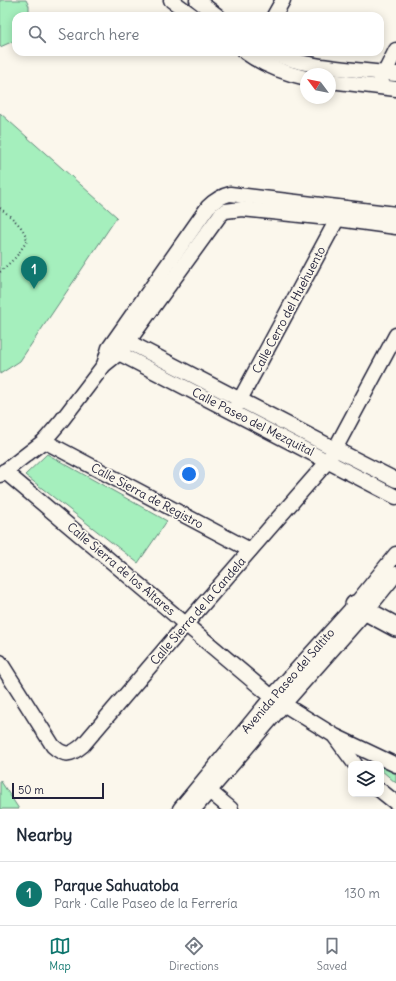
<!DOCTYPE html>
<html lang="en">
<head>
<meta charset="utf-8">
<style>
	:root { --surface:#fff; --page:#f6f6f7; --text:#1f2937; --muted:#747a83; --line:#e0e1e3; --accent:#0f766e }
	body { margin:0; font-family:Delius,sans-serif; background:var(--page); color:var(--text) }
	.controls { position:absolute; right:12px; bottom:12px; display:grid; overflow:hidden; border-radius:8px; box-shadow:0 2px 10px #0003 }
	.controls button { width:36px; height:36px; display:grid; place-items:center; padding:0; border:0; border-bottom:1px solid var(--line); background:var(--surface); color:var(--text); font:20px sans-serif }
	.compass { position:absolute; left:300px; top:68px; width:36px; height:36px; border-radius:50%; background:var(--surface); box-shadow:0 2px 10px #0003; rotate:302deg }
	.scale { position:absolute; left:12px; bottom:10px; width:92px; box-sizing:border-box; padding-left:4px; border:2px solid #22223b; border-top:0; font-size:11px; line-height:14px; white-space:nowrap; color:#22223b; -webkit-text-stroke:3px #fbf7ec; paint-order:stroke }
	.you { position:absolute; left:189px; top:474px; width:14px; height:14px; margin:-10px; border:3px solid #fff; border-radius:50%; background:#1a73e8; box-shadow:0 0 0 6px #1a73e833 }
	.badge { display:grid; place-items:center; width:26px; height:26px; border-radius:50%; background:var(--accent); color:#fff; font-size:13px; font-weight:700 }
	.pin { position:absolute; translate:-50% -33px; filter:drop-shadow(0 1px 2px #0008) }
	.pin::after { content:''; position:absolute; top:21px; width:14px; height:12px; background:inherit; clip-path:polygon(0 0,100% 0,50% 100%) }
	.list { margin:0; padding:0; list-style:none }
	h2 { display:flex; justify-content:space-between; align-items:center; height:52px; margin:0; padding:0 16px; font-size:17px }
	h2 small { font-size:13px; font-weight:400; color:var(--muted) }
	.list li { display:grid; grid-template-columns:26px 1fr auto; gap:12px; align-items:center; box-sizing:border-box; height:64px; padding:0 16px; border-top:1px solid var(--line) }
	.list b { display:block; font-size:15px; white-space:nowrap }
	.list p { margin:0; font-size:13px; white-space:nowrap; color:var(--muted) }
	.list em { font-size:13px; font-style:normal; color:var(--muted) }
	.icon { flex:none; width:22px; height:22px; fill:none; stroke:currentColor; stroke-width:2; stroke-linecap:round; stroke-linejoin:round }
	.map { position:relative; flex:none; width:396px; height:809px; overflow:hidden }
	.search { position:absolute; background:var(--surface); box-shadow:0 2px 10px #0003; left:12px; right:12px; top:12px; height:44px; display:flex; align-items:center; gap:10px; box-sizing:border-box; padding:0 14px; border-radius:12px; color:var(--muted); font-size:15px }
	.sheet { height:116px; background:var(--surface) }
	nav { display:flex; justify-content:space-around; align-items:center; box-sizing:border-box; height:56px; border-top:1px solid var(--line); background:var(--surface); font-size:11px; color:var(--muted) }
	nav a { display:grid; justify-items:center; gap:2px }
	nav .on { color:var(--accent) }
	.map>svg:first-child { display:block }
	.green { fill:#a5efbd; stroke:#64887c }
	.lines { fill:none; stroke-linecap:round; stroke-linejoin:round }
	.street-casing { stroke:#22223b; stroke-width:17 }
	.secondary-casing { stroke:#22223b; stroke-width:22 }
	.path { stroke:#22223b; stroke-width:2; stroke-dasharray:1 3; stroke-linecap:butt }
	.street { stroke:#fbf7ec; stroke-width:14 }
	.secondary { stroke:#fbf7ec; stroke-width:19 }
	.labels { text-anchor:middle; stroke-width:3.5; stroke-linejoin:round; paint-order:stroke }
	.street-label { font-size:12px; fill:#22223b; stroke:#fbf7ec }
</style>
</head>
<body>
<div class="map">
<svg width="396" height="809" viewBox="0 0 396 809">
	<rect width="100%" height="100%" fill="#fbf7ec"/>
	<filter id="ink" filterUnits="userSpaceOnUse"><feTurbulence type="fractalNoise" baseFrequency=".025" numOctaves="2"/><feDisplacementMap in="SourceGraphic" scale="8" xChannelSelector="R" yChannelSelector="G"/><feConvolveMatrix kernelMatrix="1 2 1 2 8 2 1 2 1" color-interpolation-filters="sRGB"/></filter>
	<g filter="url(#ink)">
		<g class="green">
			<path d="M0 0H26L29 6V16H16V40L0 47Z"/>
			<path d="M0 113 117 217 20 361 0 374Z"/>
			<path d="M47 454 167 521 138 563 25 475Z"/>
			<path d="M381 764 396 772V783L381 770Z"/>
			<path d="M0 780 19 809H0Z"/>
		</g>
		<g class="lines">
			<defs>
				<g id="street">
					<path d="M171 0 193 16"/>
					<path d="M197 0 218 16"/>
					<path d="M274 16 283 0"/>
					<path d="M245 52C263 65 284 73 306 78"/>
					<path d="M270 52C307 69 356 69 396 74"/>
					<path d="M381 80 396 50"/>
					<path d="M330 81 396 89"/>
					<path d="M121 338 335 449 396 480"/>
					<path d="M111 349 396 497"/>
					<path d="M104 365 109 348 208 207C215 200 221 196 230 194L396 214"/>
					<path d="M236 407 341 212"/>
					<path d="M44 441 250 550"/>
					<path d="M4 471 272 697 335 736 396 765"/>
					<path d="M0 475 44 441 62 420 104 365 119 353 128 342 220 215 225 211 242 209 338 219 396 227"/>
					<path d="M0 662 53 746C65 757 71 755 83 745L186 624 328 461 335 449 396 335"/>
					<path d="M335 737 355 764"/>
					<path d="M202 785 231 809"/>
					<path d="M381 791 396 803"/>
					<path d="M180 809 272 697 355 605 396 554"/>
					<path d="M194 809 283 705 366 611 396 574"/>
				</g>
				<path id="secondary" d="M355 605 396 627"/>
			</defs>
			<use href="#street" class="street-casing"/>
			<use href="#secondary" class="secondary-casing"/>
			<path class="path" d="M0 208C11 217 25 227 27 241L16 257 0 272"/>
			<use href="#street" class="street"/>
			<use href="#secondary" class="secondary"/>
		</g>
	</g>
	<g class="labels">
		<g class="street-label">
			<text transform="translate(289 310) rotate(-62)" y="4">Calle Cerro del Huehuento</text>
			<text transform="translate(253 422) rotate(27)" y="4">Calle Paseo del Mezquital</text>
			<text transform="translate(147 496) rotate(28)" y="4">Calle Sierra de Registro</text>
			<text transform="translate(121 569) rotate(40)" y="4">Calle Sierra de los Altares</text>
			<text transform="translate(198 611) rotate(-49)" y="4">Calle Sierra de la Candela</text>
			<text transform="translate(288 681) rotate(-49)" y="4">Avenida Paseo del Saltito</text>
		</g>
	</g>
</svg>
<div class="controls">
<button><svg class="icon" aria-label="layers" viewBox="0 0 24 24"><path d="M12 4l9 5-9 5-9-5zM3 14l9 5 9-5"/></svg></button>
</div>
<svg class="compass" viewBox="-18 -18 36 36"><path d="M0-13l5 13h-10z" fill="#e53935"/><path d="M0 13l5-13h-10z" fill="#747a83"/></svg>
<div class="scale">50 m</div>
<div class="you"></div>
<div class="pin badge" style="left:34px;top:289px">1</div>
<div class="search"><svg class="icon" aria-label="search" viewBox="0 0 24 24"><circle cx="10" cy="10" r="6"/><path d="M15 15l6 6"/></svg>Search here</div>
</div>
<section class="sheet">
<h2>Nearby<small></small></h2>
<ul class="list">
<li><span class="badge">1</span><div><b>Parque Sahuatoba</b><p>Park · Calle Paseo de la Ferrería</p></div><em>130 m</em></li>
</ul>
</section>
<nav>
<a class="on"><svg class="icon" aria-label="map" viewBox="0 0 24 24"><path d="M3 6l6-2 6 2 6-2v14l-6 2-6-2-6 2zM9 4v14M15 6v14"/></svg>Map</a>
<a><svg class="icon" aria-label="directions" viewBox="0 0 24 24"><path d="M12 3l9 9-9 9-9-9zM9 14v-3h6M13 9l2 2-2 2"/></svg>Directions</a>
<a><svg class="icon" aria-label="saved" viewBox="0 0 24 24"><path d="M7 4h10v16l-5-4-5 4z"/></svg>Saved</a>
</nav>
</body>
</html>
